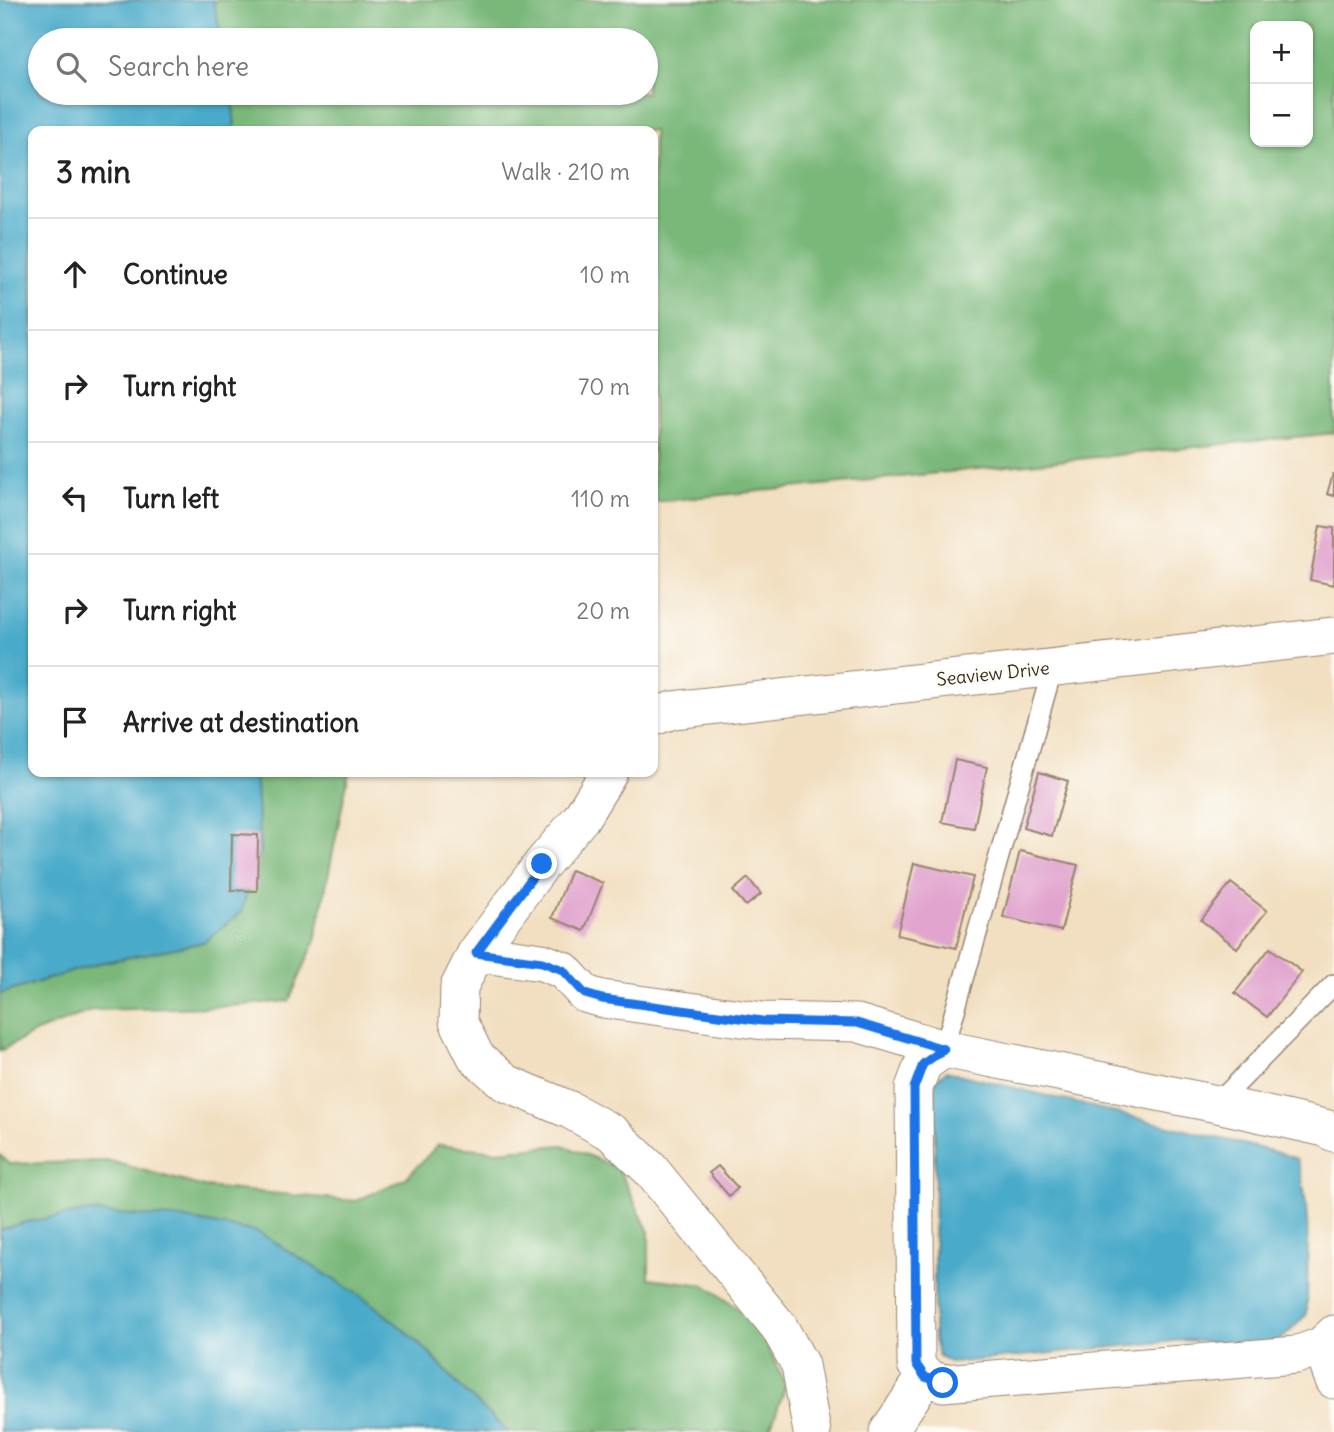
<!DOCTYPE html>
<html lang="en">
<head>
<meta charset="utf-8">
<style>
	:root { --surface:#fff; --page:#f2f2f2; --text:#222; --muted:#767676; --line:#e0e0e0 }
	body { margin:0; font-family:Delius,sans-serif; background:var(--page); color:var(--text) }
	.controls { position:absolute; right:21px; top:21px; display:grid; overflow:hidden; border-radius:14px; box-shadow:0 2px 5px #0004 }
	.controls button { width:63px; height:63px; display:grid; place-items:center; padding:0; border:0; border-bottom:2px solid var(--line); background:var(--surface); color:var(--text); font:35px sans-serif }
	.stop { position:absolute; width:21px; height:21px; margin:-16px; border:5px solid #1a73e8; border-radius:50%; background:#fff }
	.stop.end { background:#1a73e8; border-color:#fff; box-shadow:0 2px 7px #0008 }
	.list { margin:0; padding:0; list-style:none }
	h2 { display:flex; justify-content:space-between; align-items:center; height:91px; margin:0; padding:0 28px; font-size:30px }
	h2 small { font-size:23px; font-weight:400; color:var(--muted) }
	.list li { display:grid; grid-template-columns:46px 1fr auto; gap:21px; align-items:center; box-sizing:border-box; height:112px; padding:0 28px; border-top:2px solid var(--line) }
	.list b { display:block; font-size:26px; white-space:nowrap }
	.list em { font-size:23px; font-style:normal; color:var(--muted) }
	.icon { flex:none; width:38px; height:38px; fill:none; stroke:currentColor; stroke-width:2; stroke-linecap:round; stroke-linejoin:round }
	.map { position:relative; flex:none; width:1334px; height:1432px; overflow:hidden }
	.search { position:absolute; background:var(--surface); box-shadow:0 2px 5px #0004; left:28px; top:28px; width:630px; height:77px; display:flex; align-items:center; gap:18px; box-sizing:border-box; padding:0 24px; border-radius:38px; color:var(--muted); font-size:26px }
	.panel { position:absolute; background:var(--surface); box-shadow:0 2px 5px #0004; left:28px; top:126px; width:630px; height:651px; border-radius:14px }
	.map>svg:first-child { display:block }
	.forest { fill:#7ab87a; stroke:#5a714c; stroke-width:2; fill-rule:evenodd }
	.water { fill:#4aaac9; stroke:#426a74; stroke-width:2 }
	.building { fill:#e1a4ce }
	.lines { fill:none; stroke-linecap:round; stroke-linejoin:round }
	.service-casing { stroke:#968470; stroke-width:22 }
	.minor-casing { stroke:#968470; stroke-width:39 }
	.service { stroke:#fff; stroke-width:19 }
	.minor { stroke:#fff; stroke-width:37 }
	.route { stroke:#1a73e8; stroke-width:9 }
	.labels { text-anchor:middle; stroke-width:5; stroke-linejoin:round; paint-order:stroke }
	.street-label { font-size:18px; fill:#3b2a1e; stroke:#fdfcf7 }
</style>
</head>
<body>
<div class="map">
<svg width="1334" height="1432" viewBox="0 0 1334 1432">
	<rect width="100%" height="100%" fill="#fdfcf7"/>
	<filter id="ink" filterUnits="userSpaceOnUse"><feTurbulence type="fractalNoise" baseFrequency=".0143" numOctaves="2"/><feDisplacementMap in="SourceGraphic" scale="14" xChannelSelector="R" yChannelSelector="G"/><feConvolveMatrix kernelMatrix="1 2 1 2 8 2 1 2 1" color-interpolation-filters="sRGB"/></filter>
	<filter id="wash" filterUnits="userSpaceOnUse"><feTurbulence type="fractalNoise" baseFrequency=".00686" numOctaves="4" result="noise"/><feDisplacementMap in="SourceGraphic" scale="28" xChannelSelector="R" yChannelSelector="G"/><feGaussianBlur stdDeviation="1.57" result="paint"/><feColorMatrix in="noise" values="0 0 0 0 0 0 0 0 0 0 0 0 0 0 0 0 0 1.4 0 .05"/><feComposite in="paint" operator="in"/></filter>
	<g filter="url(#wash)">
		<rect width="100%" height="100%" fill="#f2dfc1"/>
		<g class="forest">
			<path d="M213 0H1334V433L653 502V131H235L232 93H646V40H222ZM1255 26H1308V142H1255Z"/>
			<path d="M251 772H349L315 941 289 1001 217 1007 93 1010 34 1033 0 1051V994L100 963 256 784Z"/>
			<path d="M438 1145 497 1151 563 1145 618 1168 649 1232V1278L705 1285 755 1321 786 1385 769 1432H508L467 1394 428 1352 402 1328 86 1212 26 1222 0 1230V1155L9 1164 110 1161 204 1187 356 1201 406 1178Z"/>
		</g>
		<g class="water">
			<path d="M0 0H213L222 40H40V93H232L235 131H33V772H251L256 784 260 853 241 912 204 942 100 963 0 994Z"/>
			<path d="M946 1071 1279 1153 1297 1159C1312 1207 1307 1264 1307 1314L1286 1335 1275 1343 1231 1344 1184 1340 951 1363 938 1355 934 1339 935 1081Z"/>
			<path d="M86 1212 186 1219 258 1232 367 1300 402 1328 428 1352 467 1394 508 1432H0V1230L26 1222Z"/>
		</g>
		<g id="blocks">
			<g class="building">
				<path d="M1333 474H1334V496L1327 494Z"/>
				<path d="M1320 526 1334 528V585L1310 580Z"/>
				<path d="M955 760 987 767 974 828 942 822Z"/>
				<path d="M1039 772 1068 781 1052 836 1023 828Z"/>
				<path d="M232 834 258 835 257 891 231 890Z"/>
				<path d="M1020 851 1078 865 1061 931 1003 917Z"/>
				<path d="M914 863 973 877 956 948 897 935Z"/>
				<path d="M571 870 603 883 584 931 552 918Z"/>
				<path d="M748 878 761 894 746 906 733 891Z"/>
				<path d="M1231 883 1267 911 1237 948 1201 920Z"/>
				<path d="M1270 948 1302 972 1267 1017 1235 993Z"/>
				<path d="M718 1166 738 1188 729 1196 709 1173Z"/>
			</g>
		</g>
	</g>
	<g filter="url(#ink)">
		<use href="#blocks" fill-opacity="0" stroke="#968470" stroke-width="2"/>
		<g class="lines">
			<defs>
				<g id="service">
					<path d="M944 1049 1053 667"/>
					<path d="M1217 1104 1334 984"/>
				</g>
				<g id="minor">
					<path d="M653 717 673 710 1334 636"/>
					<path d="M609 772 581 818 542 864 476 953 459 987 458 1021 476 1057 506 1083 570 1110 612 1133 650 1169 779 1327 800 1365 812 1432"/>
					<path d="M476 953 542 962 563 970 585 994 602 999 763 1021 857 1023 944 1049"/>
					<path d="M1334 1133 1325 1128 1217 1104 944 1049 923 1064 914 1088 916 1364 925 1377 943 1383 1296 1355 1321 1346 1334 1334"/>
					<path d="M1321 1346 1334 1380"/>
					<path d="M888 1432 925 1377"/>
				</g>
			</defs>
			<use href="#service" class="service-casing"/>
			<use href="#minor" class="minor-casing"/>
			<use href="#service" class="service"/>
			<use href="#minor" class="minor"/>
		</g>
	</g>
	<g class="lines" filter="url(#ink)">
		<path class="route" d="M542 864 476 953 542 962 563 970 585 994 602 999 762 1021 857 1023 944 1049 923 1064 914 1088 916 1364 925 1377 943 1383"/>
	</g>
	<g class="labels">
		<g class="street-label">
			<text transform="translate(993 674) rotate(-6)" y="6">Seaview Drive</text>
		</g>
	</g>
</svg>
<div class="controls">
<button>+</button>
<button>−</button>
</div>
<div class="stop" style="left:943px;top:1383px"></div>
<div class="stop end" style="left:542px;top:864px"></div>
<div class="search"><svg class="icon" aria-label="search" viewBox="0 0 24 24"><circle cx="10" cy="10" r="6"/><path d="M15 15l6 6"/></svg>Search here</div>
<section class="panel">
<h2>3 min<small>Walk · 210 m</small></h2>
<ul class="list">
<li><svg class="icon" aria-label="ahead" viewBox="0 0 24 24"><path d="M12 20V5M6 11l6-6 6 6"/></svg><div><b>Continue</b></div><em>10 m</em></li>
<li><svg class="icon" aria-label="right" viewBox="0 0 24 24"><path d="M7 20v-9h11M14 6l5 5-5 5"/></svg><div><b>Turn right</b></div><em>70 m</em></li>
<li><svg class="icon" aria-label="left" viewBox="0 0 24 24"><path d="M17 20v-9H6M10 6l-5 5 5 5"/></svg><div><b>Turn left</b></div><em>110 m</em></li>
<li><svg class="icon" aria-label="right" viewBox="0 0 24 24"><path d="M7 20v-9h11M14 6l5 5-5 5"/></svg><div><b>Turn right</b></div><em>20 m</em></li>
<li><svg class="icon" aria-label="arrive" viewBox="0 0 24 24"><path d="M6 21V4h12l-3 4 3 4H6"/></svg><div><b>Arrive at destination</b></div></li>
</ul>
</section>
</div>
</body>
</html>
